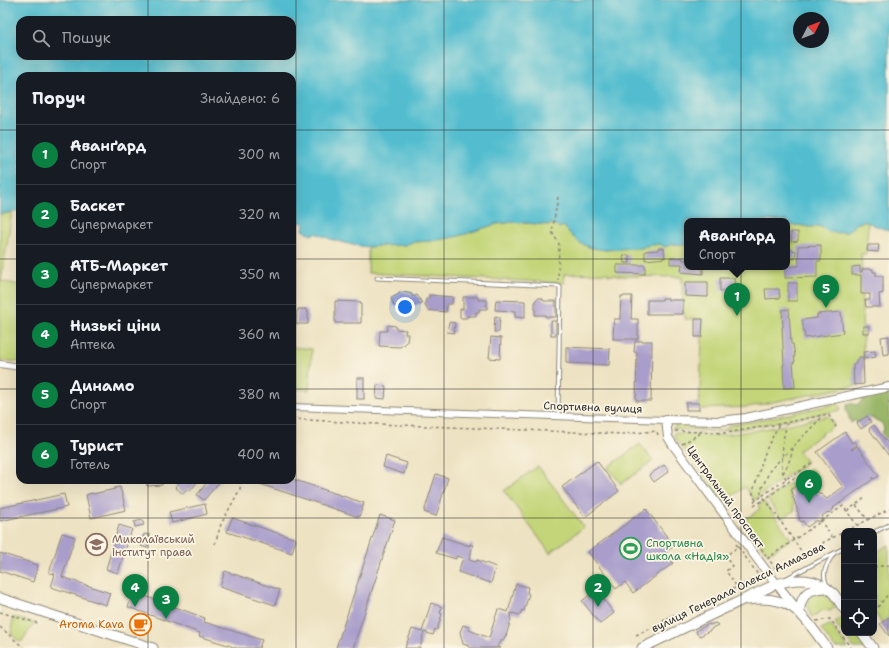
<!DOCTYPE html>
<html lang="uk">
<head>
<meta charset="utf-8">
<style>
	:root { --surface:#171b24; --page:#242831; --text:#f1f3f6; --muted:#9ea1a6; --line:#363941; --accent:#0b8043 }
	body { margin:0; font-family:"Shantell Sans",sans-serif; background:var(--page); color:var(--text) }
	.controls { position:absolute; right:12px; bottom:12px; display:grid; overflow:hidden; border-radius:8px; box-shadow:0 4px 16px #0002 }
	.controls button { width:36px; height:36px; display:grid; place-items:center; padding:0; border:0; border-bottom:1px solid var(--line); background:var(--surface); color:var(--text); font:20px sans-serif }
	.compass { position:absolute; left:793px; top:12px; width:36px; height:36px; border-radius:50%; background:var(--surface); box-shadow:0 4px 16px #0002; rotate:48deg }
	.you { position:absolute; left:405px; top:307px; width:14px; height:14px; margin:-10px; border:3px solid #fff; border-radius:50%; background:#1a73e8; box-shadow:0 0 0 6px #1a73e833 }
	.badge { display:grid; place-items:center; width:26px; height:26px; border-radius:50%; background:var(--accent); color:#fff; font-size:13px; font-weight:700 }
	.pin { position:absolute; translate:-50% -33px; filter:drop-shadow(0 1px 2px #0008) }
	.pin::after { content:''; position:absolute; top:21px; width:14px; height:12px; background:inherit; clip-path:polygon(0 0,100% 0,50% 100%) }
	.popup { position:absolute; left:684px; top:218px; width:106px; height:52px; box-sizing:border-box; display:grid; place-content:center; border-radius:8px; background:var(--surface); filter:drop-shadow(0 1px 3px #0005); font-size:13px; white-space:nowrap; color:var(--muted) }
	.popup b { font-size:15px; color:var(--text) }
	.popup::after { content:''; position:absolute; left:50%; top:100%; margin-left:-8px; border:8px solid transparent; border-top-color:var(--surface) }
	.list { margin:0; padding:0; list-style:none }
	h2 { display:flex; justify-content:space-between; align-items:center; height:52px; margin:0; padding:0 16px; font-size:17px }
	h2 small { font-size:13px; font-weight:400; color:var(--muted) }
	.list li { display:grid; grid-template-columns:26px 1fr auto; gap:12px; align-items:center; box-sizing:border-box; height:60px; padding:0 16px; border-top:1px solid var(--line) }
	.list b { display:block; font-size:15px; white-space:nowrap }
	.list p { margin:0; font-size:13px; white-space:nowrap; color:var(--muted) }
	.list em { font-size:13px; font-style:normal; color:var(--muted) }
	.icon { flex:none; width:22px; height:22px; fill:none; stroke:currentColor; stroke-width:2; stroke-linecap:round; stroke-linejoin:round }
	.map { position:relative; flex:none; width:889px; height:648px; overflow:hidden }
	.search { position:absolute; background:var(--surface); box-shadow:0 4px 16px #0002; left:16px; top:16px; width:280px; height:44px; display:flex; align-items:center; gap:10px; box-sizing:border-box; padding:0 14px; border-radius:12px; color:var(--muted); font-size:15px }
	.panel { position:absolute; background:var(--surface); box-shadow:0 4px 16px #0002; left:16px; top:72px; width:280px; height:412px; border-radius:12px }
	.map>svg:first-child { display:block }
	.green { fill:#c3d578; stroke:#778052 }
	.forest { fill:#9ab668; stroke:#62704a }
	.water { fill:#53bdcf; stroke:#3f747d; fill-rule:evenodd }
	.building { fill:#a89dcb }
	.lines { fill:none; stroke-linecap:round; stroke-linejoin:round }
	.service-casing { stroke:#8c8676; stroke-width:5 }
	.minor-casing { stroke:#8c8676; stroke-width:8 }
	.tertiary-casing { stroke:#8c8676; stroke-width:10 }
	.secondary-casing { stroke:#8c8676; stroke-width:11 }
	.path { stroke:#8c8676; stroke-width:1.5; stroke-dasharray:3 3; stroke-linecap:butt }
	.service { stroke:#fff; stroke-width:3 }
	.minor { stroke:#fff; stroke-width:6 }
	.tertiary { stroke:#fff; stroke-width:8 }
	.secondary { stroke:#fff; stroke-width:9 }
	.grid { fill:none; stroke:#2b2b2b; stroke-width:1; stroke-opacity:0.55 }
	.labels { text-anchor:middle; stroke-width:3.5; stroke-linejoin:round; paint-order:stroke }
	.street-label { font-size:11px; fill:#2b2b2b; stroke:#fcf5e5 }
	.education-label { font-size:11px; fill:#785e54; stroke:#fcf5e5; text-anchor:start }
	.leisure-label { font-size:11px; fill:#27864d; stroke:#fcf5e5; text-anchor:start }
	.food-label { font-size:11px; fill:#c56008; stroke:#fcf5e5; text-anchor:end }
</style>
</head>
<body>
<div class="map">
<svg width="889" height="648" viewBox="0 0 889 648">
	<rect width="100%" height="100%" fill="#fcf5e5"/>
	<filter id="ink" filterUnits="userSpaceOnUse"><feTurbulence type="fractalNoise" baseFrequency=".025" numOctaves="2"/><feDisplacementMap in="SourceGraphic" scale="8" xChannelSelector="R" yChannelSelector="G"/><feConvolveMatrix kernelMatrix="1 2 1 2 8 2 1 2 1" color-interpolation-filters="sRGB"/></filter>
	<filter id="wash" filterUnits="userSpaceOnUse"><feTurbulence type="fractalNoise" baseFrequency=".012" numOctaves="4" result="noise"/><feDisplacementMap in="SourceGraphic" scale="16" xChannelSelector="R" yChannelSelector="G"/><feGaussianBlur stdDeviation="0.9" result="paint"/><feColorMatrix in="noise" values="0 0 0 0 0 0 0 0 0 0 0 0 0 0 0 0 0 1.4 0 .05"/><feComposite in="paint" operator="in"/></filter>
	<g filter="url(#wash)">
		<rect width="100%" height="100%" fill="#ede2c1"/>
		<g class="green">
			<path d="M12 213 1 281 20 285V362L0 360V214Z"/>
			<path d="M864 221 868 223 866 254H861L862 272H861L864 384 748 407 699 409 703 319H685V314H683L682 277 616 276V275H608V273L564 274V283L368 273V247L378 246 404 245 413 242 431 241 444 239 459 236 496 224 514 222 549 225C554 223 556 225 560 228L563 226 565 227 566 230 578 242 605 250 632 248H642L645 246 660 244 665 247 674 244 687 245V267H787V226L798 225 810 227 819 226 825 229 829 232 836 233 847 232 856 224Z"/>
			<path d="M292 347 312 349 309 390 292 389Z"/>
			<path d="M836 404 840 406 841 410 740 429C717 432 695 430 673 429L676 425 682 424 696 425 708 431H722L730 425 755 421Z"/>
			<path d="M828 416 834 425 798 451 807 462 793 473 792 472 786 476V477L754 500 745 487 723 502 675 438 674 433 704 434 706 436C747 434 788 424 828 416Z"/>
			<path d="M640 444 653 461 621 484 608 467Z"/>
			<path d="M538 466 584 527 550 553 504 491Z"/>
			<path d="M811 468 819 478 811 484 810 482 808 484 802 479 798 482 796 479Z"/>
			<path d="M790 483 792 486 788 489 790 492 789 493 791 496 790 497 792 499V500L794 503 793 504 794 506 793 507 795 510 782 519 767 499Z"/>
			<path d="M764 501 791 539 770 553H767L743 521 760 509 758 506Z"/>
			<path d="M889 545V617L882 623 874 612V553Z"/>
			<path d="M819 593C827 595 831 600 836 607L830 611 823 610 812 617C805 606 805 597 819 593Z"/>
			<path d="M13 617 34 623 22 641 20 642 11 634Z"/>
			<path d="M843 617 844 619V633H855L866 648H854L835 623V622Z"/>
			<path d="M830 625H831L848 648H835L821 629Z"/>
		</g>
		<path class="forest" d="M886 393 889 394V442L882 433 884 429 882 423 867 416 857 423 855 420 851 423 846 409 848 403 858 405 864 398Z"/>
		<path class="water" d="M0 0H889V231L864 221 856 224 847 232 836 233 829 232 825 229 819 226 810 227 798 225 787 226V221H687V245L674 244 665 247 660 244 645 246 642 248H632L605 250 591 248 578 242 566 230 565 227 563 226 560 228C556 225 554 223 549 225L514 222 496 224 459 236 444 239 431 241 413 242 404 245 378 246 368 247 353 245 333 240 315 233 311 235 303 230 304 223 292 221V76H20V211L0 214ZM799 18H823V42H799ZM20 20H292V56H20Z"/>
		<g id="blocks">
			<g class="building">
				<path d="M791 232H798V241L791 242Z"/>
				<path d="M821 245V261H817V277L785 278V267H787V266H799L798 246Z"/>
				<path d="M868 245H879L878 252 867 251Z"/>
				<path d="M658 248H664L665 258 645 260V251L658 250Z"/>
				<path d="M787 249 796 251 795 259 787 258Z"/>
				<path d="M629 255 630 263H624L623 256Z"/>
				<path d="M670 258H683V260H687V267H703V274L681 272 682 264H670Z"/>
				<path d="M617 265H645V274L617 273Z"/>
				<path d="M860 266V272H862V269H873V272H876V276H883V293L879 294 880 307H866L865 300H870V294H861V275H852V267Z"/>
				<path d="M720 278H734L735 291H720Z"/>
				<path d="M685 282H708V297L685 296Z"/>
				<rect x="788" y="283" width="9" height="18"/>
				<path d="M765 289H779L780 298 766 299Z"/>
				<path d="M402 291 403 292 412 294V297L417 295 422 303 410 307 394 306 391 298 399 294V293Z"/>
				<path d="M429 295 453 297 452 304H447L446 312 427 310V307L425 305 426 299 429 298Z"/>
				<path d="M621 296H632L631 319H638V339H613L614 319H620Z"/>
				<path d="M463 297H478V300H487V309H479V312H476V316H467V318H460V309H463Z"/>
				<path d="M538 298H542L544 301H556V317H546V315H535V301Z"/>
				<path d="M662 298H668V300H683V314H647V300H662Z"/>
				<path d="M496 300 525 301V318L515 317V311L495 310Z"/>
				<path d="M335 301 361 302V323H335Z"/>
				<path d="M298 309H306V311H308V324H296L297 311H298Z"/>
				<path d="M789 309 791 344H793L795 356H794L795 362H793L795 387 784 388 783 365H784L782 327H783L782 310Z"/>
				<path d="M841 312 843 333 805 338 802 320 817 318V314Z"/>
				<path d="M495 316 500 317 499 332H494Z"/>
				<path d="M695 319H703L702 337H695Z"/>
				<rect x="551" y="321" width="5" height="14"/>
				<path d="M449 322 455 323 454 333 447 332Z"/>
				<path d="M388 325 396 326V329L406 330 405 334H408L407 342 404 345H403L400 347 379 346 380 331H387Z"/>
				<rect x="863" y="326" width="6" height="7"/>
				<path d="M889 336V354L883 355 881 337Z"/>
				<path d="M491 337 501 338 500 359 489 358Z"/>
				<path d="M635 341H652L651 401H636L637 352H634Z"/>
				<path d="M566 347 610 349 609 365 566 363Z"/>
				<path d="M875 351 876 357 864 359 863 352Z"/>
				<path d="M859 357H863L864 384 854 385 853 364H856V360H859Z"/>
				<rect x="357" y="378" width="7" height="21"/>
				<path d="M377 385 386 386 385 399 376 398Z"/>
				<rect x="686" y="403" width="13" height="7"/>
				<path d="M867 416 871 422 861 429 857 423Z"/>
				<path d="M874 425 889 445V456L869 429Z"/>
				<path d="M845 432 852 443 855 441 857 445 851 449 852 450 857 446 879 476 874 479 872 477 873 479 833 508 834 509 829 513 828 512 822 516 823 518 818 522 817 520 807 527 803 521 801 522 799 519 800 518 798 515 799 514 797 511H798L796 508 797 507 795 504 796 503 794 501 795 500 792 497 794 496 792 493H793L791 490 802 481 804 484 805 483 807 486 808 485 814 490H815L817 492H818L820 495 821 494 827 499 843 487 817 452Z"/>
				<path d="M386 456 407 463 404 474 383 467Z"/>
				<path d="M597 461 619 491 585 517 562 487Z"/>
				<path d="M664 465 669 471 654 482 649 475Z"/>
				<path d="M436 474 448 478 436 516 424 512Z"/>
				<path d="M292 479 364 503 359 517 248 480H292Z"/>
				<path d="M146 480H162V485L147 486Z"/>
				<path d="M181 480H199L190 491 187 489 183 494 175 487Z"/>
				<path d="M209 480H221L204 500 197 495Z"/>
				<path d="M120 487 126 510 91 518 86 495 92 493 93 494 115 489 114 488Z"/>
				<path d="M64 494 67 507 0 521V508Z"/>
				<path d="M205 504 207 514 172 523 169 512Z"/>
				<path d="M646 509 674 546 665 552 673 563 633 593 625 582 616 589 588 552Z"/>
				<path d="M380 515 395 520 353 648H336Z"/>
				<path d="M232 518 296 539 292 553 227 532Z"/>
				<path d="M142 520 144 525 135 527 134 522Z"/>
				<path d="M119 525 132 529 118 573 106 569Z"/>
				<path d="M62 533 75 537 62 577 110 593 106 605 51 587 55 574 49 573Z"/>
				<path d="M144 534 150 535 147 548 141 546Z"/>
				<path d="M442 537 470 546V544L473 545 469 560 476 562 477 560 496 567 491 583 458 572 463 558 456 556V559L436 553Z"/>
				<path d="M0 553 38 565 33 582 0 571Z"/>
				<path d="M225 571 280 590 275 605 220 587Z"/>
				<path d="M516 584 528 587 527 593 529 594 524 611 522 610 520 615 511 613 510 618 511 619 506 636H505L503 641H500L497 647 500 648H469V646L463 644 460 632 463 625 469 627V630L489 638 498 609 508 612Z"/>
				<path d="M596 590 614 613 600 624 582 601Z"/>
				<path d="M134 592 205 618 204 622 262 640 259 648H237L199 636 200 633 128 607Z"/>
				<path d="M431 603 442 607 440 613 442 614 437 630 435 629 433 635 424 632 422 638H423L420 648H405L412 629 422 632Z"/>
				<path d="M674 616 676 619 666 624 664 621Z"/>
				<path d="M889 617V636L880 624Z"/>
				<path d="M715 623 717 624 718 625 712 628 711 630 700 636 697 634 696 631 697 630 709 624 710 625Z"/>
			</g>
		</g>
	</g>
	<g filter="url(#ink)">
		<use href="#blocks" fill-opacity="0" stroke="#8c8676" stroke-width="1"/>
		<g class="lines">
			<defs>
				<g id="service">
					<path d="M377 278 558 286 560 287 558 416"/>
					<path d="M874 532 889 525"/>
					<path d="M787 578 844 548"/>
					<path d="M827 585C821 574 826 564 833 555"/>
				</g>
				<g id="minor">
					<path d="M0 364 20 367"/>
					<path d="M292 407 666 420"/>
				</g>
				<path id="tertiary" d="M796 608 767 572 671 442 668 437 666 420 720 421 746 418 889 387"/>
				<g id="secondary">
					<path d="M0 598 153 648"/>
					<path d="M748 600C793 594 803 616 827 648"/>
					<path d="M799 612C802 594 807 589 825 588"/>
					<path d="M862 633 873 648"/>
					<path d="M642 648 776 584C797 578 816 577 833 593 837 597 840 604 844 609"/>
				</g>
			</defs>
			<use href="#service" class="service-casing"/>
			<use href="#minor" class="minor-casing"/>
			<use href="#tertiary" class="tertiary-casing"/>
			<use href="#secondary" class="secondary-casing"/>
			<g class="path">
				<path d="M558 197 552 232 559 244 558 280"/>
				<path d="M888 402H889"/>
				<path d="M292 419 376 424 623 434 656 431 659 436"/>
				<path d="M675 431 726 433 779 424 828 414 836 427"/>
				<path d="M682 444 701 433"/>
				<path d="M783 473C788 466 791 457 793 448"/>
				<path d="M786 479 783 473 782 468 783 440 787 423"/>
				<path d="M756 500 753 496V492L760 468 766 450 779 424"/>
				<path d="M754 502 762 496 761 493V490L770 470 823 416"/>
				<path d="M856 505 868 520"/>
				<path d="M754 506 765 499 762 496 792 475V476"/>
				<path d="M847 511 865 498"/>
				<path d="M820 520 833 538"/>
				<path d="M739 521 742 522 768 558"/>
				<path d="M846 531 889 509"/>
				<path d="M215 544 221 524 240 489 241 480"/>
				<path d="M736 544 738 547 725 556 732 566 726 571 737 587"/>
				<path d="M738 547 759 576"/>
				<path d="M804 555 765 499 794 478 793 476 813 462"/>
				<path d="M874 567 889 565"/>
				<path d="M775 568 780 567 818 548 824 542 844 532"/>
				<path d="M775 569V568L768 558 843 506 857 525"/>
				<path d="M0 612 37 623"/>
				<path d="M874 612 889 593"/>
				<path d="M816 621 830 619 851 648"/>
				<path d="M0 627 23 647"/>
				<path d="M636 635 662 623 664 620 674 615 677 616 737 587 759 576"/>
			</g>
			<use href="#service" class="service"/>
			<use href="#minor" class="minor"/>
			<use href="#tertiary" class="tertiary"/>
			<use href="#secondary" class="secondary"/>
		</g>
	</g>
	<path class="grid" d="M148 0V20M296 0V648M444 0V648M593 0V648M741 0V648M148 56V76M0 130H20M292 130H889M0 259H20M292 259H889M0 389H20M292 389H889M148 480V648M0 518H889"/>
	<defs>
		<symbol id="university-ring" viewBox="-11 -11 22 22"><circle r="9.5" fill="#fcf5e5" stroke="#8d6e63" stroke-width="1.5"/><path d="M0-5L7-2L0 1L-7-2ZM-4 1L0 2.5L4 1V4Q0 6-4 4Z" fill="#8d6e63"/></symbol>
		<symbol id="stadium-ring" viewBox="-11 -11 22 22"><circle r="9.5" fill="#fcf5e5" stroke="#2e9e5b" stroke-width="1.5"/><path d="M0-5a6.5 5 0 1 0 0 10a6.5 5 0 1 0 0-10ZM-3.5-1.8h7v3.6h-7Z" fill="#2e9e5b"/></symbol>
		<symbol id="cafe-ring" viewBox="-11 -11 22 22"><circle r="9.5" fill="#fcf5e5" stroke="#e8710a" stroke-width="1.5"/><path d="M-5.5-4.5H6V0H3Q3 3.5 0 3.5H-2.5Q-5.5 3.5-5.5 0ZM3-3.2v2h1.7v-2ZM-6 4.5H4V6H-6Z" fill="#e8710a"/></symbol>
	</defs>
	<g fill-rule="evenodd">
		<use href="#university-ring" x="84" y="532" width="25" height="25"/>
		<use href="#stadium-ring" x="618" y="536" width="25" height="25"/>
		<use href="#cafe-ring" x="128" y="612" width="25" height="25"/>
	</g>
	<g class="labels">
		<g class="street-label">
			<text transform="translate(593 407) rotate(2)" y="4">Спортивна вулиця</text>
			<text transform="translate(726 497) rotate(54)" y="4">Центральний проспект</text>
			<text transform="translate(738 587) rotate(-26)" y="4">вулиця Генерала Олекси Алмазова</text>
		</g>
		<g class="education-label">
			<text x="112" y="543">Миколаївський<tspan x="112" dy="13">інститут права</tspan></text>
		</g>
		<g class="leisure-label">
			<text x="646" y="547">Спортивна<tspan x="646" dy="13">школа «Надія»</tspan></text>
		</g>
		<g class="food-label">
			<text x="124" y="628">Aroma Kava</text>
		</g>
	</g>
</svg>
<div class="controls">
<button>+</button>
<button>−</button>
<button><svg class="icon" aria-label="locate" viewBox="0 0 24 24"><circle cx="12" cy="12" r="6"/><path d="M12 2v4M12 18v4M2 12h4M18 12h4"/></svg></button>
</div>
<svg class="compass" viewBox="-18 -18 36 36"><path d="M0-13l5 13h-10z" fill="#e53935"/><path d="M0 13l5-13h-10z" fill="#9ea1a6"/></svg>
<div class="you"></div>
<div class="pin badge" style="left:737px;top:316px">1</div>
<div class="popup"><b>Аванґард</b>Спорт</div>
<div class="pin badge" style="left:598px;top:607px">2</div>
<div class="pin badge" style="left:166px;top:619px">3</div>
<div class="pin badge" style="left:135px;top:607px">4</div>
<div class="pin badge" style="left:826px;top:308px">5</div>
<div class="pin badge" style="left:809px;top:503px">6</div>
<div class="search"><svg class="icon" aria-label="search" viewBox="0 0 24 24"><circle cx="10" cy="10" r="6"/><path d="M15 15l6 6"/></svg>Пошук</div>
<section class="panel">
<h2>Поруч<small>Знайдено: 6</small></h2>
<ul class="list">
<li><span class="badge">1</span><div><b>Аванґард</b><p>Спорт</p></div><em>300 m</em></li>
<li><span class="badge">2</span><div><b>Баскет</b><p>Супермаркет</p></div><em>320 m</em></li>
<li><span class="badge">3</span><div><b>АТБ-Маркет</b><p>Супермаркет</p></div><em>350 m</em></li>
<li><span class="badge">4</span><div><b>Низькі ціни</b><p>Аптека</p></div><em>360 m</em></li>
<li><span class="badge">5</span><div><b>Динамо</b><p>Спорт</p></div><em>380 m</em></li>
<li><span class="badge">6</span><div><b>Турист</b><p>Готель</p></div><em>400 m</em></li>
</ul>
</section>
</div>
</body>
</html>
